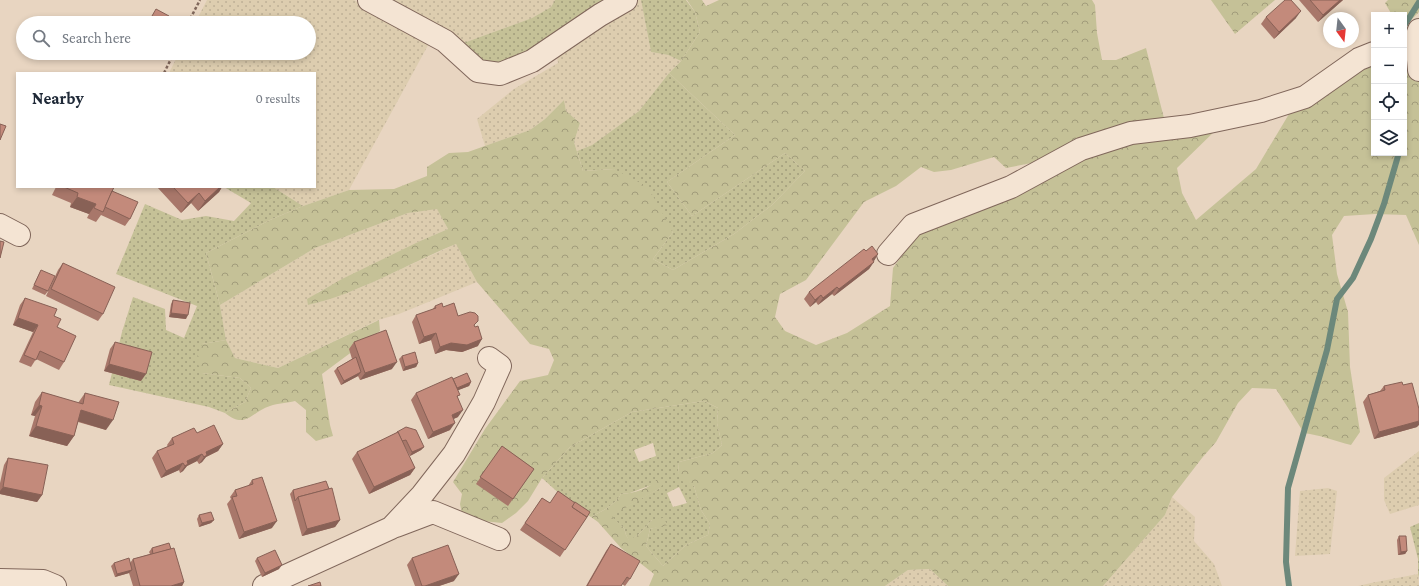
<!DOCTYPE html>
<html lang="en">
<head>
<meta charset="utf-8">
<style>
	:root { --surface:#fff; --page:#f2f2f3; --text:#1f2937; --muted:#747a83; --line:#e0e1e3 }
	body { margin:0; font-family:"Crimson Pro",serif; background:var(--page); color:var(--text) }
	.controls { position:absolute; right:12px; top:12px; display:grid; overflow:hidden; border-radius:0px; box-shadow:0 2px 6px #0003 }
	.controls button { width:36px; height:36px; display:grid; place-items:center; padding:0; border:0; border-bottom:1px solid var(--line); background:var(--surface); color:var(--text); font:20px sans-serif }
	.compass { position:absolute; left:1323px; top:12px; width:36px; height:36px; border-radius:50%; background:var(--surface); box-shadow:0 2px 6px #0003; rotate:165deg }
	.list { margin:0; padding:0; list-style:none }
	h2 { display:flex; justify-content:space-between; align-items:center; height:52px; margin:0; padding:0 16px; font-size:17px }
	h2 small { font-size:13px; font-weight:400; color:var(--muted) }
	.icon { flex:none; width:22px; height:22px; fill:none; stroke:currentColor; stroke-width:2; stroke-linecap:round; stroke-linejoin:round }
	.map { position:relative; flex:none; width:1419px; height:586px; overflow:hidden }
	.search { position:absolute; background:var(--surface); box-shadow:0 2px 6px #0003; left:16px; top:16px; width:300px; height:44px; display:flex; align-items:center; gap:10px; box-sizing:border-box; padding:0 14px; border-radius:22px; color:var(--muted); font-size:15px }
	.panel { position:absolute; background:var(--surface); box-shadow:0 2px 6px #0003; left:16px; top:72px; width:300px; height:116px; border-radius:0px }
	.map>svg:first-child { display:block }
	.farmland { fill:url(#farmland-dots) }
	.grass { fill:url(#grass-dots); fill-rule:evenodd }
	.forest { fill:url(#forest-crowns) }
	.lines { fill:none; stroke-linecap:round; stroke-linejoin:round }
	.stream { stroke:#6c887b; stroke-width:6 }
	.street-casing { stroke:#80675b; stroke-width:24 }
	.path { stroke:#80675b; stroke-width:2.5; stroke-dasharray:3 2; stroke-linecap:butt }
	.street { stroke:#f4e4d3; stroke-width:22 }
	.wall { fill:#a8776a }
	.shaded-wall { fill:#886156 }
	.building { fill:#c38a7b; stroke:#886156 }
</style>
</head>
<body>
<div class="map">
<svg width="1419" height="586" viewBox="0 0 1419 586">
	<defs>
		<pattern id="farmland-dots" width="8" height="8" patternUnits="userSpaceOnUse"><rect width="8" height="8" fill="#ddcdaf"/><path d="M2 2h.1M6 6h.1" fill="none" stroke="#beb096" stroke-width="1.8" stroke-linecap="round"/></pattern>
		<pattern id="grass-dots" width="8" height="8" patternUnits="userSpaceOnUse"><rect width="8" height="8" fill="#c5c197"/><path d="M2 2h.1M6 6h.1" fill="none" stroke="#a19c7b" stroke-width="1.8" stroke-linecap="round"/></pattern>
		<pattern id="forest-crowns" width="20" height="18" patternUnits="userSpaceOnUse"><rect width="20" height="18" fill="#c5c197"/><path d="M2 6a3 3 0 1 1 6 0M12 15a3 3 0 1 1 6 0" fill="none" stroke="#a19c7b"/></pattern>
	</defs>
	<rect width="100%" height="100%" fill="#e8d5c1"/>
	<g class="farmland">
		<path d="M207 0H354L365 6 432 38 349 190 303 206 273 187H315V73H170V71L179 53H309V23H195Z"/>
		<path d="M384 0H555L551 7 532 18 458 45Z"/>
		<path d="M637 0H641L651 52 668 55 681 61 669 73 639 111 592 145 577 151 574 142 580 123 566 111 564 100 545 119 530 130 485 146 477 119 514 89 558 63 556 52Z"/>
		<path d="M437 208 448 229 420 241 318 292 308 305 320 302 362 287 456 244 477 282 399 314 378 320 278 368 235 358 226 340 220 305 315 248 408 213Z"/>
		<path d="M1419 451V505L1390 514 1384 500V478Z"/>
		<path d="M1328 488 1337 491 1330 554 1295 556 1300 491Z"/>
		<path d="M1172 497 1195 517 1194 541 1214 564 1222 586H1103L1165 515Z"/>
		<path d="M930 569 948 586H885L908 570Z"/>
		<path d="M1418 574 1419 586H1358L1371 583Z"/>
	</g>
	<g class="grass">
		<path d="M555 0H616L530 57 482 66 458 45 532 18 551 7Z"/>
		<path d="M641 0H686L695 12 700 32 681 61 668 55 651 52Z"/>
		<path d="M669 73 735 135 667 182 692 216 785 153 805 171 772 205 734 234 673 270 653 259 673 232 614 169 583 171 577 151 592 145 639 111Z"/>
		<path d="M224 187H273L303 206 270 220 206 253 220 305 226 340 202 344V373L240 378 251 388 245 402 225 413 209 407 109 385 122 332 133 297 165 309 166 330 184 338 197 306 116 274 145 204 182 220 206 216 234 221 251 203Z"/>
		<path d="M704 401 718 408 717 423 722 445 713 453 679 462 678 473 694 486 701 510 710 524 708 535 686 545 663 566 646 546 650 529 667 524 652 520 638 535 629 541 626 535 624 528 611 517 617 512 660 488 654 484 630 493 621 494C615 505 602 511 591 517L563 497 542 478 570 447 632 412ZM653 443 656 456 639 462 634 450ZM679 487 687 503 673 507 667 493Z"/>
		<path d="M1419 523V578L1418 574V559L1410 527Z"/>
	</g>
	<g class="forest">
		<path d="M687 0H702L706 6 719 0H1092L1095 5 1097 33 1102 60H1116L1146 48 1165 122 1047 160 1006 168 994 157 951 170 934 172 921 167 896 186 864 202 806 280 780 294 775 317 785 331 816 345 847 333 890 306 893 268 915 238 933 226 1082 152 1221 125 1177 168 1182 193 1196 220 1256 169 1289 114 1374 53V153H1404V41L1413 46 1419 72V245L1406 215 1375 214 1344 216 1332 235 1337 274 1348 312 1350 367 1360 432 1351 445C1335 441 1320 435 1304 433L1276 389 1252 388 1238 403 1216 442 1202 458 1172 497 1165 515 1103 586H948L930 569 908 570 885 586H649L654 574 621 548 598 522 591 517C602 511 615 505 621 494 634 493 650 489 658 478L665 481 660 488 650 494 618 512 612 517 624 528 626 535 629 540 638 535 652 520 663 518 668 525 650 529 646 546 663 566 686 545 708 535 710 524 701 510 694 486 682 481 678 473 679 462 713 453 722 445 717 423 718 408 704 401 632 412 570 447 542 478 528 501 516 513 502 523 463 519 460 504 462 494 453 482 485 429 520 381 548 375 554 360 549 349 530 344 477 282 456 244C407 264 360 293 308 305L307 299 342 279 420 241 448 229 437 209 408 213 315 248 220 305 206 253 270 220 303 206 349 190 394 189 427 176V167L449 153 468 152 530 130 545 119 564 100 566 111 580 123 574 142 583 171 614 169 648 187 673 232 653 259 673 270 734 234 772 205 805 171 785 153 692 216 667 182 735 135 669 73 681 61 700 32 695 12Z"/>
		<path d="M1211 0H1275L1235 34Z"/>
		<path d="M1388 0H1419V12L1409 22 1404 20V15H1392L1385 3Z"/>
		<path d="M379 320 380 331 322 374 330 425 333 436 316 441 306 432V410L295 401C287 403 278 403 270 406 251 412 246 430 225 413L245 402 251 388 240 378 202 373 196 360 202 344 226 340 235 358 278 368Z"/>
	</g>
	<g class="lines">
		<g class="stream">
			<path d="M1404 26 1419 2"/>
			<path d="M1289 586 1286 562 1288 488 1327 350 1337 299 1353 278 1371 239 1384 204 1398 156V153"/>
		</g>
		<defs>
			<g id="street">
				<path d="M369 0 445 41 478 71 500 74 532 61 600 15 626 0"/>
				<path d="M1419 30 1416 38 1419 70"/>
				<path d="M0 225 19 235"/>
				<path d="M888 254 913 225 1011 187 1081 149 1131 133 1190 126 1261 111 1305 97 1359 59 1374 53"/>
				<path d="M396 526 433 512 499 539"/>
				<path d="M0 580 43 581 55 586"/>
				<path d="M264 586 391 528 422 495 454 454 484 402 500 366 489 358"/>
			</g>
		</defs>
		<use href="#street" class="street-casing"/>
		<g class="path">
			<path d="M188 23 200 0"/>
			<path d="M164 73 174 53"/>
		</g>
		<use href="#street" class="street"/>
	</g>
	<g class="wall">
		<path d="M1299 0H1343L1318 22Z"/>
		<path d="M1266 17 1296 18 1274 39 1261 24Z"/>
		<path d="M56 187H114L112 191 130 219 125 226 101 215 96 222 87 218 89 214 70 207 71 203 52 195Z"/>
		<path d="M157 187H222L219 192 198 211 191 203 181 213Z"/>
		<path d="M866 251 878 254 869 269 834 296 832 294 818 305 816 302 810 307 804 299 809 292Z"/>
		<path d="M63 263 103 314 98 321 46 296 58 270Z"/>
		<path d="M41 270 48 291 45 295 32 289 39 274Z"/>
		<path d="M25 298 54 316 57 327 64 362 59 370 36 359 31 367 19 362 33 332 13 325 20 305Z"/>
		<path d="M173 300 186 319 169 317 171 304Z"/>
		<path d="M435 306 443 307 475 326 478 346 462 352 446 350 435 354 431 340 419 344 412 322 416 315 432 310Z"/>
		<path d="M115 342 141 381 104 371 110 349Z"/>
		<path d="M354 342 392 369 360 380 358 376 341 385 334 371 337 368 352 359 349 349Z"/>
		<path d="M402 356 418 363 416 367 403 371 399 359Z"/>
		<path d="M453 379 471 382 469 386 458 390V417L453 419 450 430 428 439 411 400 416 393Z"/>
		<path d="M1403 385 1417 427 1374 439 1363 402 1368 395 1380 391 1384 386Z"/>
		<path d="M42 392 78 403 85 393 106 430 78 422 74 436 67 446 29 436 35 416 31 415 35 402Z"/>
		<path d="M397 432 424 447 421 450 410 456 403 443 415 468 410 475 369 494 352 459 357 452 396 433Z"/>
		<path d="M197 433 223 444 218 451 206 457 202 462 199 464 197 461 187 466 183 471 180 473 179 470 161 478 152 458 157 451 168 447 167 445 172 438Z"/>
		<path d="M502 446 534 469 508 506 476 484Z"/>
		<path d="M8 458 42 495 37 502 0 494V483L4 465Z"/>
		<path d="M252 480 272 528 239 539 227 504 231 499 230 497 235 490 248 486Z"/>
		<path d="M329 489 340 520 335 527 302 536 290 494 293 490Z"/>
		<path d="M542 498 550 503 590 512 560 557 520 530Z"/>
		<path d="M199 515 214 520 211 523 199 527 197 519Z"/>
		<path d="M1399 536 1407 551 1405 554 1398 555 1397 540Z"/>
		<path d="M611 544 630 579 625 586 622 584 621 586H586L606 551Z"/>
		<path d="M152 548 171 549 184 582 182 586H133L129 573 115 577 111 566 114 563H130L133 559 150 554 149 552Z"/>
		<path d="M257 558 279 569 262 577 255 561Z"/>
		<path d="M412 558 454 581 439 586H415L407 565Z"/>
	</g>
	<g class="shaded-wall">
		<path d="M1340 0H1343L1318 22 1323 15Z"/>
		<path d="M1301 11 1296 18 1274 39 1279 32Z"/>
		<path d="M220 187H222L219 192 198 211 205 201Z"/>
		<path d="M199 193 191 203 181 213 188 203Z"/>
		<path d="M77 197 96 204 89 214 70 207Z"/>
		<path d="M878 254 874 261 872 259Z"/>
		<path d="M874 262 869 269 834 296 839 289Z"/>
		<path d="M837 287 832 294 818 305 823 298Z"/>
		<path d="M821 295 816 302 810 307 815 300Z"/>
		<path d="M171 313 188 315 186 319 169 317Z"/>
		<path d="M18 318 38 325 33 332 13 325Z"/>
		<path d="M436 333 431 340 419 344 424 337Z"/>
		<path d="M482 339 478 346 462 352 446 350 435 354 440 347 451 343Z"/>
		<path d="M397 362 392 369 360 380 365 373Z"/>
		<path d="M418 363 416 367 403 371 405 367Z"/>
		<path d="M109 364 146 374 141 381 104 371Z"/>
		<path d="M361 372 358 376 341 385 344 381Z"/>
		<path d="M471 382 469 386 451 393 453 390Z"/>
		<path d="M39 405 42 406 35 416 31 415Z"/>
		<path d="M81 410 113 420 106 430 74 420Z"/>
		<path d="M463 410 458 417 447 422 452 415Z"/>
		<path d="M1419 421V425L1417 427 1374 439 1379 432Z"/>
		<path d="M455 423 450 430 428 439 433 432Z"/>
		<path d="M36 426 74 436 67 446 29 436Z"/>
		<path d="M223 444 218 451 206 457 202 462 199 464 204 457 206 452Z"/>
		<path d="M424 447 421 450 410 456 412 452Z"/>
		<path d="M202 454 197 461 187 466 183 471 180 473 185 466 187 461Z"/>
		<path d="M183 463 179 470 161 478 166 471Z"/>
		<path d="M415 468 410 475 369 494 374 487Z"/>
		<path d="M3 487 42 495 37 502 0 494V491Z"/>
		<path d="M214 520 211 523 199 527 202 523Z"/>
		<path d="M340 520 335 527 302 536 307 529Z"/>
		<path d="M277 521 272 528 239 539 244 532Z"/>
		<path d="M1407 551 1405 554 1398 555 1401 552Z"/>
		<path d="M282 565 279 569 262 577 265 573Z"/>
		<path d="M132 570 129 573 115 577 117 574Z"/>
		<path d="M459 574 454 581 439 586H425Z"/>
		<path d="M184 582 182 586H171Z"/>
	</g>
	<g class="building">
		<path d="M1285 0H1291L1301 11 1279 32 1266 17Z"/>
		<path d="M1310 0H1340L1323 15Z"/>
		<path d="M156 9 169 16 165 23H148Z"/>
		<path d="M72 20 79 23H70Z"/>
		<path d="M0 124 6 126 0 140Z"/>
		<path d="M64 187H114L103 212 94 208 96 204 77 197 78 193Z"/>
		<path d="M173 187H220L205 201 199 193 188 203Z"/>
		<path d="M112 191 138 202 130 219 105 207Z"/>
		<path d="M0 241 4 242 0 258Z"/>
		<path d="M872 246 878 254 872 259 874 262 839 289 837 287 823 298 821 295 815 300 809 292 864 249 866 251Z"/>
		<path d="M63 263 115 287 103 314 51 289Z"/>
		<path d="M41 270 55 276 48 291 34 285Z"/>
		<path d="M25 298 57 309 54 316 61 319 57 327 76 336 64 362 40 351 36 360 24 355 38 325 18 318Z"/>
		<path d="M173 300 190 303 188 315 171 313Z"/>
		<path d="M442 303 443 307 454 303 458 316 470 312 475 313 478 316V321L474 325 475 327 478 326 482 339 467 345 451 343 440 347 436 333 424 337 416 315 436 308 435 306Z"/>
		<path d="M386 330 397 362 365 373 354 342Z"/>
		<path d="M115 342 152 352 146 374 109 364Z"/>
		<path d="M415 352 418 363 405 367 402 356Z"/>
		<path d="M356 357 361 372 344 381 337 368Z"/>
		<path d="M467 373 471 382 457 388 453 379Z"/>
		<path d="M452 377 460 395 457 396 463 410 452 415 455 423 433 432 416 393Z"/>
		<path d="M1402 382 1403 385 1412 383 1419 409V421L1379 432 1368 395 1385 390 1384 386Z"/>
		<path d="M42 392 83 404 85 393 119 402 113 420 81 410 74 436 36 426 42 406 39 405Z"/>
		<path d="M214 425 223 444 206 452 207 455 204 457 202 454 187 461 188 464 185 466 183 463 166 471 157 451 174 444 172 438 194 428 197 433Z"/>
		<path d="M406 427 416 430 424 447 412 452 406 440 402 441 398 432H397Z"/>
		<path d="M398 432 415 468 374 487 357 452Z"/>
		<path d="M502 446 534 469 513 499 480 477Z"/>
		<path d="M8 458 48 465 42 495 3 487Z"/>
		<path d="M262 477 277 521 244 532 232 497 237 496 235 490 253 484 252 480Z"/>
		<path d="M326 481 329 489 298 497 295 501 293 490Z"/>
		<path d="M332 488 340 520 307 529 298 497Z"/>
		<path d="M558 491 575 503 572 507 587 517 565 550 525 523 542 498 550 503Z"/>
		<path d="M575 502 590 512 587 517 572 507Z"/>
		<path d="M211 512 214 520 202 523 199 515Z"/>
		<path d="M1399 536H1406L1407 551 1401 552Z"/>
		<path d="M169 543 171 549 153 554 152 548Z"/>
		<path d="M611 544 640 561 630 579 627 577 621 586H587Z"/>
		<path d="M448 545 459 574 425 586H422L412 558Z"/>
		<path d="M174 548 184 582 171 586H140L133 559Z"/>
		<path d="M275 550 282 565 265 573 257 558Z"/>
		<path d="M129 558 132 570 117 574 114 563Z"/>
		<path d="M320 582 321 586H308Z"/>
	</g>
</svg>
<div class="controls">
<button>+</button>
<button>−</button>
<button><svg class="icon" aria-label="locate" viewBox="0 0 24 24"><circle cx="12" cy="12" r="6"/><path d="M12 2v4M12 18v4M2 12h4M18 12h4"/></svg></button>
<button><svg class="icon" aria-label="layers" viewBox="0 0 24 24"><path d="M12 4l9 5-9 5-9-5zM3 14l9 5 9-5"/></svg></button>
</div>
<svg class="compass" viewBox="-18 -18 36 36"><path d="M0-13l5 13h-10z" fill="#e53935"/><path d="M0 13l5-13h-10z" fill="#747a83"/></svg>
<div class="search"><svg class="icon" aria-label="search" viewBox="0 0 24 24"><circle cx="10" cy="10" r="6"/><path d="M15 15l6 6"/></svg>Search here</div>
<section class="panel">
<h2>Nearby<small>0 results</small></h2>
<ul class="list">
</ul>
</section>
</div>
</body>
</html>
